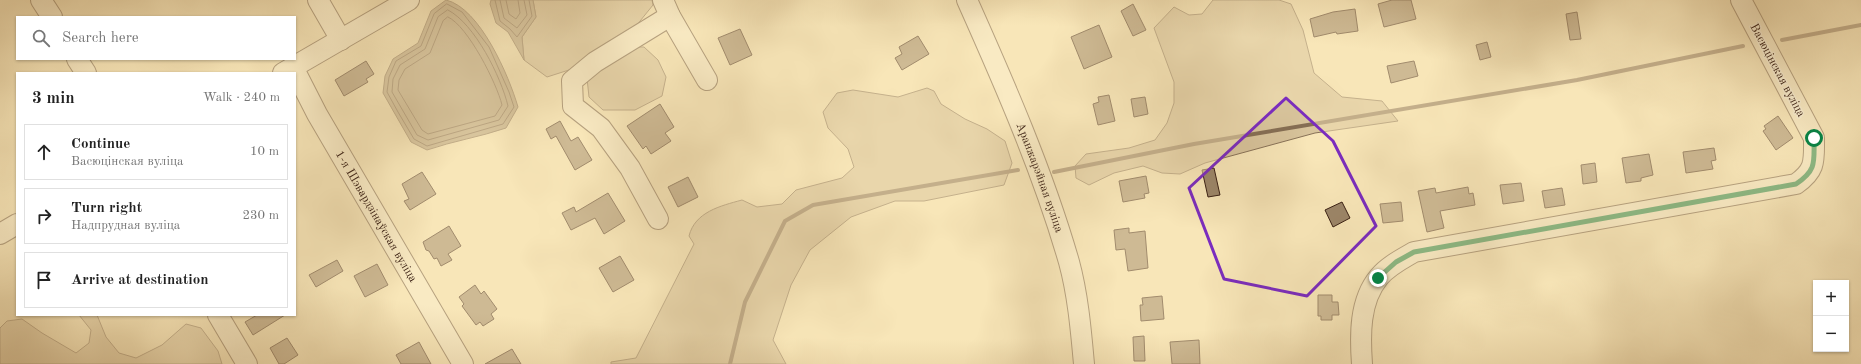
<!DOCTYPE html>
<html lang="en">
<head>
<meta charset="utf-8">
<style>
	:root { --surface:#fff; --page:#f6f6f6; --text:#222; --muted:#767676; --line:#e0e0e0 }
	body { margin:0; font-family:"Old Standard TT",serif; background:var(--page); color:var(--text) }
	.controls { position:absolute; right:12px; bottom:12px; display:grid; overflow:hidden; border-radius:0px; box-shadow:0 1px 3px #0004 }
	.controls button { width:36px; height:36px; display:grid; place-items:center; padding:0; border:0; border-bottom:1px solid var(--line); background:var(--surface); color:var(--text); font:20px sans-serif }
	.stop { position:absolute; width:12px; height:12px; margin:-9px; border:3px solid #0b8043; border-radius:50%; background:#fff }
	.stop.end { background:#0b8043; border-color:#fff; box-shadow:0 1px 4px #0008 }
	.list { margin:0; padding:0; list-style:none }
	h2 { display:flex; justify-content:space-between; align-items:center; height:52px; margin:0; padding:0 16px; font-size:17px }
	h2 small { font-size:13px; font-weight:400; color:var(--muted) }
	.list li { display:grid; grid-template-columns:26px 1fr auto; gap:12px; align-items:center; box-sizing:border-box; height:56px; margin:0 8px 8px; padding:0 8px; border:1px solid var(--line); border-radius:0px }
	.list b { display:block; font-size:15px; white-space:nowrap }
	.list p { margin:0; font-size:13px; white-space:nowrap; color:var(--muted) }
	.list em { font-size:13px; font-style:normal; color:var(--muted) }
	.icon { flex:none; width:22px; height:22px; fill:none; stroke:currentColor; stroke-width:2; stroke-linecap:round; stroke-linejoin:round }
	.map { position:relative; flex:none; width:1861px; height:364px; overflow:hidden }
	.search { position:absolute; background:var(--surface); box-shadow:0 1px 3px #0004; left:16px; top:16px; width:280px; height:44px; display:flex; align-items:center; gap:10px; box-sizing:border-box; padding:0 14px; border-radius:0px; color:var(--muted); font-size:15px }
	.panel { position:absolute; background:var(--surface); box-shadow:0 1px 3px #0004; left:16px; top:72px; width:280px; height:244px; border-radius:0px }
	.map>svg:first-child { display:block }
	.green { fill:#d8c49c; stroke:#887258 }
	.water { fill:#b7a280; stroke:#856e54 }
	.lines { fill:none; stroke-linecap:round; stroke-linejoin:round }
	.shore { stroke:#78604a; stroke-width:1 }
	.stream { stroke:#856e54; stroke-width:4 }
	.building { fill:#9c8669; stroke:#391f13 }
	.minor-casing { stroke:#69513c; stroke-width:22 }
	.minor { stroke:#faefd1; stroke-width:20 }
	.route { stroke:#0b8043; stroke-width:5 }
	.marked { fill:none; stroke:#7b2cbf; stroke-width:3; stroke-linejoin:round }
	.labels { text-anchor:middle; stroke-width:3; stroke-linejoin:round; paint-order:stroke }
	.street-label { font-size:12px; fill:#391f13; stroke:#faefd1 }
</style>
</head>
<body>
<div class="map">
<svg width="1861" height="364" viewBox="0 0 1861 364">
	<rect width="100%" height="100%" fill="#f8e6b8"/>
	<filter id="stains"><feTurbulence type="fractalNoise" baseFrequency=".005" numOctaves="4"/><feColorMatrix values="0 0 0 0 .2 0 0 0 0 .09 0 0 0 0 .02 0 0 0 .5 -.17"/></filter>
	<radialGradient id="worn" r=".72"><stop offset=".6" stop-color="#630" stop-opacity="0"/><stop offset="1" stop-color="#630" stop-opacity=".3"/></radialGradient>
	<g class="green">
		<path d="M533 0H652L653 5 636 26 572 69 547 77 524 60 522 37 536 17Z"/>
		<path d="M1213 0H1279L1291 4 1303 30 1314 73 1342 97 1382 101 1398 121 1315 133 1205 163 1180 174 1162 173 1143 166 1114 173 1089 185 1076 178 1075 166 1086 154 1129 148 1155 140 1167 123 1174 103V82L1154 28 1174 7 1189 15 1202 14Z"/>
		<path d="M633 47H644L658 60 666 77 662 96 635 110H603L589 97 587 78Z"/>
		<path d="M927 88 934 91 941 104 965 119 987 129 1005 141 1012 163 1004 185 924 201H895L851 217 810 250 791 285 773 340 786 364H611V362L636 358 694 244 689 236C695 212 720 206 742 200L757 207 782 204 796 190 842 178 854 167 848 149 828 128 823 112 837 93 853 90 898 97Z"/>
		<path d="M79 315H97L106 337 119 353 136 358 162 345 186 324 201 328 218 351 222 364H0V328L7 321 22 319 42 333 76 353 89 343 91 330Z"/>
	</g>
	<g class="water">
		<path d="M446 0C480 8 509 76 518 107L506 128C480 137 453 141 427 150L411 142 383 93 385 76 393 59 418 43 431 11Z"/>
		<path d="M491 0H533L536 17 522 37 524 60 508 32 496 23 490 4Z"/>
	</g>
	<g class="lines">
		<g class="shore">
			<path d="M495 0 500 21 510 29 517 37 532 16 529 0"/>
			<path d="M500 0 504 18 517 28 527 15 524 0"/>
			<path d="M506 0 509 14 516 19 520 13 518 0"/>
			<path d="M447 4 462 12 489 47 509 92 514 107 503 124 427 146 414 139 398 112 387 92 389 77 396 61 421 46 434 14Z"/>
			<path d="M448 10C475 24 501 77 508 106L499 120 428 140 417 135 392 92 393 79 400 65 425 49 438 17Z"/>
			<path d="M448 17C468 26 497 84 502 105L495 116 428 134 422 130 398 90 399 80 405 69 430 53 443 21Z"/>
		</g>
		<g class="stream">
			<path d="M1782 40 1861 25"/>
			<path d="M1054 172 1194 144 1577 80 1743 46"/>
			<path d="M730 364 745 302 785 221 813 205 1018 170"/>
		</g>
	</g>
	<g class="building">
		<path d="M1392 0H1411L1416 19 1384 27 1378 4Z"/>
		<path d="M1133 4 1146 30 1133 36 1121 11Z"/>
		<path d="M1355 9 1358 31 1337 34 1336 32 1314 37 1310 19 1333 12Z"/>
		<path d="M1577 12 1581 39 1570 40 1566 14Z"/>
		<path d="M1099 25 1112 57 1084 69 1071 37Z"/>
		<path d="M740 29 752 55 730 65 718 38Z"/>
		<path d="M918 36 929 54 902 70 895 58 902 54 899 47Z"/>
		<path d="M1487 42 1491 57 1480 60 1476 45Z"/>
		<path d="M366 61 374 74 366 79 368 82 344 96 335 80Z"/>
		<path d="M1414 61 1418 76 1391 83 1387 66Z"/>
		<path d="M1109 95 1115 121 1098 125 1093 104 1099 102 1098 97Z"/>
		<path d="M1145 97 1148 114 1134 117 1131 99Z"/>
		<path d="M660 104 674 127 665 133 671 141 651 154 646 146 643 149 627 126Z"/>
		<path d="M1778 116 1793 138 1776 150 1763 131 1766 129 1764 126Z"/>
		<path d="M560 121 571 141 578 137 592 160 575 170 556 136 551 139 546 129Z"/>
		<path d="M1714 148 1716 160 1711 161 1713 169 1686 173 1683 152Z"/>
		<path d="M1649 154 1653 175 1641 178V181L1626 183 1622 158Z"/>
		<path d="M1595 163 1597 182 1583 184 1581 165Z"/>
		<path d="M1214 168 1220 195 1208 197 1202 170Z"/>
		<path d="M422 172 436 194 410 210 404 201 409 199 402 184Z"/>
		<path d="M1146 176 1149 193 1144 194 1145 198 1123 202 1119 181Z"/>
		<path d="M688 177 698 197 678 207 668 187Z"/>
		<path d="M1521 183 1524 201 1503 204 1500 185Z"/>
		<path d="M1468 187 1469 194 1473 193 1475 205 1440 211 1444 228 1427 232 1418 191 1435 188 1436 193Z"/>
		<path d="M1562 188 1565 205 1545 208 1542 191Z"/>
		<path d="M608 193 625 221 604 234 595 218 571 230 562 213 574 207 576 212Z"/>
		<path d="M1342 202 1350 218 1333 227 1325 210Z"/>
		<path d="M1401 202 1403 221 1383 223 1380 204Z"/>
		<path d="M449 226 461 246 448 254 452 260 441 266 437 258 434 259 429 251 426 250 423 242Z"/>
		<path d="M1129 228V233L1145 231 1148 268 1128 271 1125 249 1116 250 1114 230Z"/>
		<path d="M620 256 634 280 613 292 599 268Z"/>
		<path d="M337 260 343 271 316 287 309 275Z"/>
		<path d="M377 264 388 285 365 297 354 276Z"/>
		<path d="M475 285 481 294 484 291 497 309 491 314 494 319 483 326 480 322 476 325 462 306 464 304 459 297Z"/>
		<path d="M1318 295H1332V302H1338L1339 315H1332V320H1321V316H1318Z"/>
		<path d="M1162 296 1164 319 1141 321 1140 305H1143L1142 298Z"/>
		<path d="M257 315H285L253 335 245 322Z"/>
		<path d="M1144 336 1145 361H1134L1133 337Z"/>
		<path d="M287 338 298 355 284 364H279L270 348Z"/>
		<path d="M1199 340 1200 364H1172L1170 342Z"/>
		<path d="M419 342 431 364H401L396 355Z"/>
		<path d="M512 349 521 364H485Z"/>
	</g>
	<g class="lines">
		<defs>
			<g id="minor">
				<path d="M41 0 52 17"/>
				<path d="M318 0 341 40"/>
				<path d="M663 0 670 16 707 80"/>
				<path id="s1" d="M967 0C1005 85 1043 172 1069 262 1078 295 1081 331 1084 364"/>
				<path d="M77 59 86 73"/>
				<path id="s2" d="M293 67 317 114 463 364"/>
				<path d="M283 73 409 0"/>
				<path d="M658 219 630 168 601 128 573 106 572 81 595 62 670 16"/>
				<path d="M0 234 17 224"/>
				<path d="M218 315 247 364"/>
				<path d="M1362 364C1360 336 1359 301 1379 277 1388 266 1402 259 1414 252L1796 184C1816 170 1814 161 1814 138L1741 0"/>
			</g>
		</defs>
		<use href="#minor" class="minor-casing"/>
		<use href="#minor" class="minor"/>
	</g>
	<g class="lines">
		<path class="route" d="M1378 278 1396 262 1414 252 1796 184C1817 170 1814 162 1814 138"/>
	</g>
	<path d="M0 0H1861V364H0ZM1286 98 1333 141 1376 226 1307 296 1224 279 1189 188Z" fill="#f8e6b8" fill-opacity=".55" fill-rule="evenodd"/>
	<path class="marked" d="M1286 98 1333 141 1376 226 1307 296 1224 279 1189 188Z"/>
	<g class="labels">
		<g class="street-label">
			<text transform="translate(1778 70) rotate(62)" y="4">Васюцінская вуліца</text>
			<text dy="4" stroke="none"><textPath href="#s1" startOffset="192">Аранжарэйная вуліца</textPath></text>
			<text dy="4" stroke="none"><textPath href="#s2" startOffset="171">1-я Шэвардзінаўская вуліца</textPath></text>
		</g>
	</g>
	<rect width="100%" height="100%" filter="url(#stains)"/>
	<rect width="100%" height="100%" fill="url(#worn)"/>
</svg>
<div class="controls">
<button>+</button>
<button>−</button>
</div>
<div class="stop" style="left:1814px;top:138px"></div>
<div class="stop end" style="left:1378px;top:278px"></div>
<div class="search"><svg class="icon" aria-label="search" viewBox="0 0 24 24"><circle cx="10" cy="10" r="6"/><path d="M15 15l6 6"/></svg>Search here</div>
<section class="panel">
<h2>3 min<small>Walk · 240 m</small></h2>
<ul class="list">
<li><svg class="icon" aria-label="ahead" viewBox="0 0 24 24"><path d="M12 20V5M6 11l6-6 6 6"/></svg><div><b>Continue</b><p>Васюцінская вуліца</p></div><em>10 m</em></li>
<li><svg class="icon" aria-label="right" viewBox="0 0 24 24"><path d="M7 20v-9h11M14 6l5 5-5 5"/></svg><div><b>Turn right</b><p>Надпрудная вуліца</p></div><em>230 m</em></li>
<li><svg class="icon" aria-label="arrive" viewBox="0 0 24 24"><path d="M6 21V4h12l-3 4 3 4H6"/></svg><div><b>Arrive at destination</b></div></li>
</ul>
</section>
</div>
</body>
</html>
